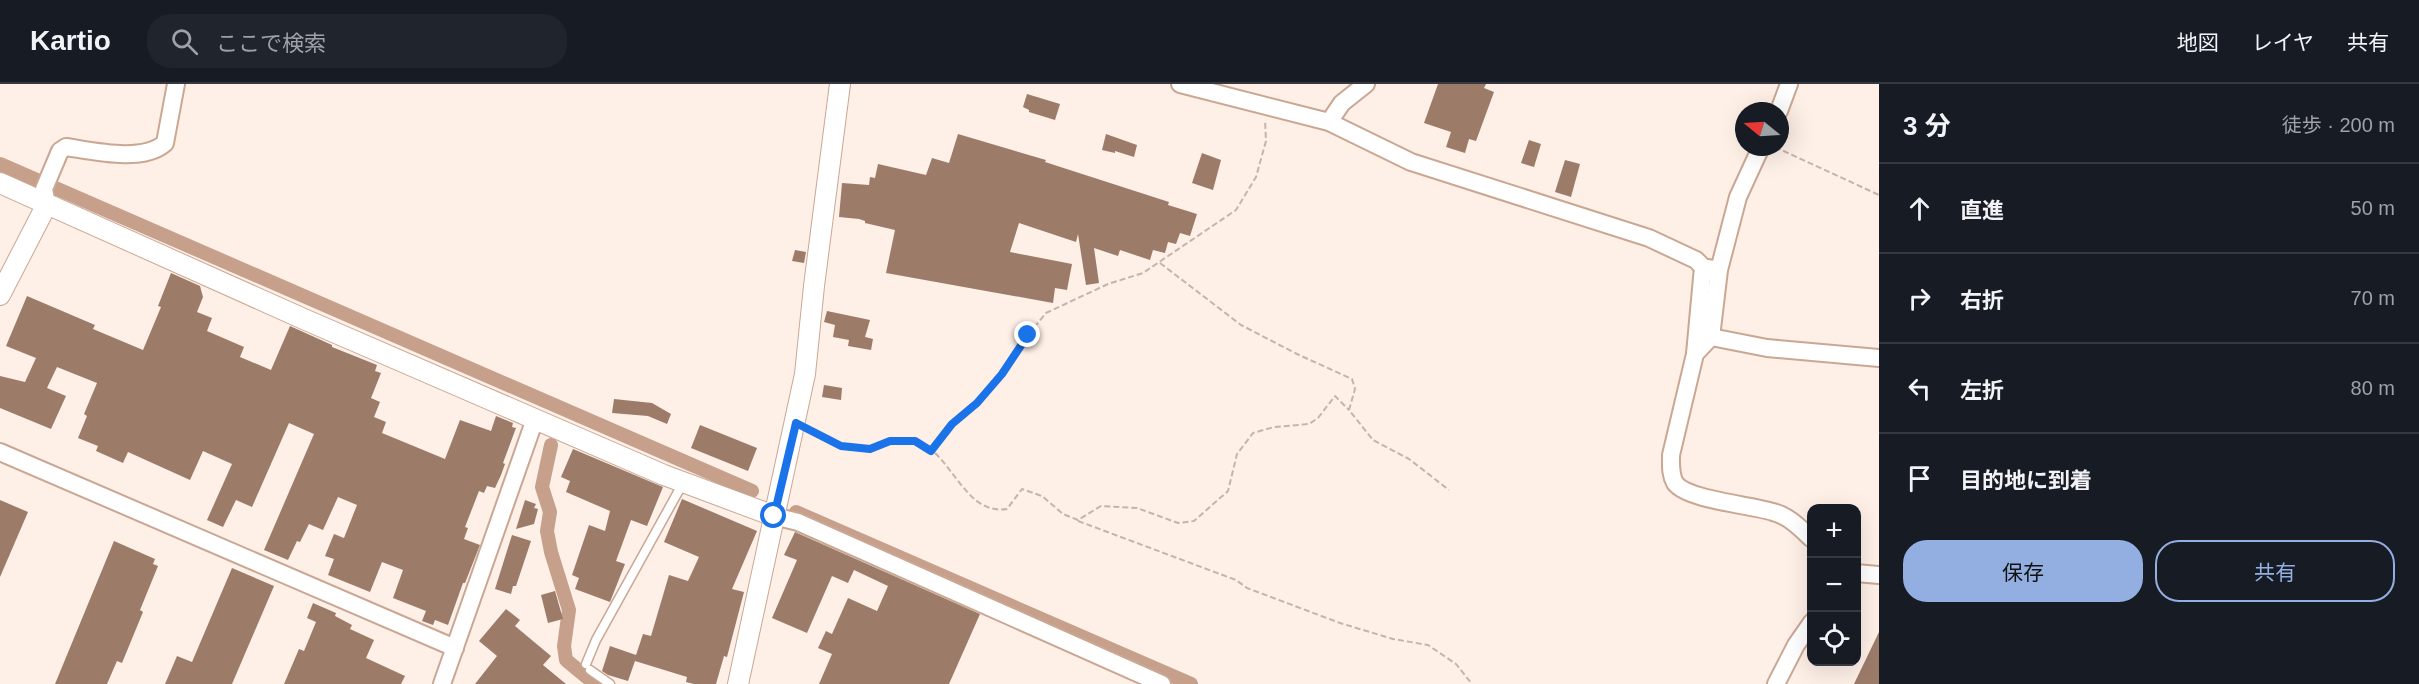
<!DOCTYPE html>
<html lang="ja">
<head>
<meta charset="utf-8">
<style>
	:root { --surface:#171b24; --page:#20242c; --text:#f1f3f6; --muted:#9ea1a6; --line:#363941; --accent:#93afe2 }
	body { margin:0; font-family:Helvetica,"Noto Sans JP",sans-serif; background:var(--page); color:var(--text) }
	.controls { position:absolute; right:18px; bottom:18px; display:grid; overflow:hidden; border-radius:12px; box-shadow:0 6px 24px #0002 }
	.controls button { width:54px; height:54px; display:grid; place-items:center; padding:0; border:0; border-bottom:2px solid var(--line); background:var(--surface); color:var(--text); font:30px sans-serif }
	.compass { position:absolute; left:1735px; top:18px; width:54px; height:54px; border-radius:50%; background:var(--surface); box-shadow:0 6px 24px #0002; rotate:288deg }
	.stop { position:absolute; width:18px; height:18px; margin:-14px; border:4px solid #1a73e8; border-radius:50%; background:#fff }
	.stop.end { background:#1a73e8; border-color:#fff; box-shadow:0 2px 6px #0008 }
	.list { margin:0; padding:0; list-style:none }
	h2 { display:flex; justify-content:space-between; align-items:center; height:78px; margin:0; padding:0 24px; font-size:26px }
	h2 small { font-size:20px; font-weight:400; color:var(--muted) }
	.list li { display:grid; grid-template-columns:39px 1fr auto; gap:18px; align-items:center; box-sizing:border-box; height:90px; padding:0 24px; border-top:2px solid var(--line) }
	.list b { display:block; font-size:22px; white-space:nowrap }
	.list em { font-size:20px; font-style:normal; color:var(--muted) }
	.actions { display:flex; gap:12px; padding:18px 24px }
	.actions a { flex:1; padding:14px 0; border:2px solid var(--accent); border-radius:24px; text-align:center; font-size:21px; color:var(--accent) }
	.actions .main { background:var(--accent); color:#111 }
	.icon { flex:none; width:33px; height:33px; fill:none; stroke:currentColor; stroke-width:2; stroke-linecap:round; stroke-linejoin:round }
	.map { position:relative; flex:none; width:1879px; height:600px; overflow:hidden }
	header { display:flex; align-items:center; gap:36px; box-sizing:border-box; height:84px; padding:0 30px; background:var(--surface); border-bottom:2px solid var(--line) }
	header strong { font-size:28px }
	nav { display:flex; gap:33px; margin-inline-start:auto; font-size:21px }
	.search { width:420px; height:54px; background:var(--page); display:flex; align-items:center; gap:15px; box-sizing:border-box; padding:0 21px; border-radius:24px; color:var(--muted); font-size:22px }
	main { display:flex }
	aside { flex:1; background:var(--surface) }
	.map>svg:first-child { display:block }
	.lines { fill:none; stroke-linecap:round; stroke-linejoin:round }
	.canal { stroke:#c6a08b; stroke-width:14 }
	.building { fill:#9c7b69 }
	.service-casing { stroke:#caa793; stroke-width:11 }
	.minor-casing { stroke:#caa793; stroke-width:20 }
	.tertiary-casing { stroke:#caa793; stroke-width:22 }
	.path { stroke:#c3b4ac; stroke-width:2; stroke-dasharray:6 3; stroke-linecap:butt }
	.service { stroke:#fff; stroke-width:8 }
	.minor { stroke:#fff; stroke-width:16 }
	.tertiary { stroke:#fff; stroke-width:20 }
	.route { stroke:#1a73e8; stroke-width:8 }
</style>
</head>
<body>
<header>
<strong>Kartio</strong>
<div class="search"><svg class="icon" aria-label="search" viewBox="0 0 24 24"><circle cx="10" cy="10" r="6"/><path d="M15 15l6 6"/></svg>ここで検索</div>
<nav><a>地図</a><a>レイヤ</a><a>共有</a></nav>
</header>
<main>
<div class="map">
<svg width="1879" height="600" viewBox="0 0 1879 600">
	<rect width="100%" height="100%" fill="#feefe7"/>
	<g class="lines">
		<g class="canal">
			<path d="M0 80 752 407"/>
			<path d="M551 361 542 403 550 428 547 447 551 468 569 526 564 562 566 576 595 600"/>
			<path d="M796 428 1191 600"/>
		</g>
	</g>
	<g class="building">
		<path d="M1438 0H1486L1484 4 1494 8 1476 57 1469 55 1465 69 1446 63 1451 48 1424 39Z"/>
		<path d="M1027 10 1060 20 1055 36 1029 28V26L1023 23Z"/>
		<path d="M958 50 1046 76 1045 78 1169 118 1168 121 1197 130 1190 152 1180 149 1176 160 1168 158 1165 169 1153 166 1150 176 1120 166 1118 172 1094 164 1099 199 1086 201 1078 150 1076 158 1019 139 1010 168 1072 180 1067 206 1055 204 1053 219 886 189 895 146 865 139V137L859 135 839 133 842 99 869 101 870 93 875 94 878 80 926 91 932 74 949 79Z"/>
		<path d="M1106 50 1137 61 1134 73 1115 67V69L1102 66Z"/>
		<path d="M1529 56 1541 60 1534 83 1521 79Z"/>
		<path d="M1202 69 1221 76 1213 106 1192 99Z"/>
		<path d="M1565 76 1580 80 1571 113 1555 108Z"/>
		<path d="M795 166 806 168 804 179 792 177Z"/>
		<path d="M171 189 200 202 203 213 197 228 212 234 207 247 244 263 240 273 271 286 290 242 332 261V263L377 281 375 287 381 289 371 314 380 318 374 333 386 338 382 349 445 375 460 336 491 347 496 332 513 339 512 343 516 344 503 379 505 380 501 391 495 404 487 402 484 409 479 407 465 443 468 444 464 455 480 461 465 499H463L448 541 435 536 433 541 422 537 426 527 393 514 403 486 382 478 370 508 328 491 334 475 325 472 334 450 344 454 357 421 338 413 323 446 309 440 300 458 297 457 288 476 264 466 314 350 289 339 252 423 236 416 223 443 207 436 232 380 203 367 190 396 128 368 123 379 96 367 98 362 78 354 87 332 84 330 97 299 57 283 47 304 66 312 51 345 0 324V292L25 298 36 274 6 262 27 212 95 241 93 245 143 266 161 223 158 222Z"/>
		<path d="M827 227 870 236 865 253 873 255 871 266 848 262 849 256 833 253 835 241 824 238Z"/>
		<path d="M824 301 842 304 841 316 822 313Z"/>
		<path d="M614 315 652 319 671 330 667 340 648 332 612 329Z"/>
		<path d="M700 341 757 364 748 387 691 364Z"/>
		<path d="M573 365 663 403 647 442 631 436 616 477 625 480 610 518 575 505 579 494 572 491 589 441 605 447 610 427 566 408 570 397 561 393Z"/>
		<path d="M682 415 757 447 732 505 744 508 727 573 724 572 716 600H694L686 598 687 593 635 577 628 597 608 591 602 587 610 562 636 571 643 550 651 552 669 491 688 497 699 473 664 458Z"/>
		<path d="M0 416 28 428 0 493Z"/>
		<path d="M525 416 536 420 534 424 538 425 534 440 516 445Z"/>
		<path d="M795 448 980 530 949 600H819L832 570 818 564 826 547 832 550 848 514 877 527 888 502 854 486 848 499 832 492 807 549 772 534 797 476 784 471Z"/>
		<path d="M512 451 531 457 516 502H513L511 510 495 505Z"/>
		<path d="M114 457 155 475 153 480 158 482 140 526 143 528 122 579 117 577 107 600H55Z"/>
		<path d="M232 484 274 502 232 600H165L177 572 192 578Z"/>
		<path d="M555 507 563 535 548 539 541 511Z"/>
		<path d="M313 519 336 529 335 532 352 541 350 545 374 556 366 574 405 592 401 600H284L299 565 304 567 316 538 307 534Z"/>
		<path d="M506 525 520 536 515 542 551 572 543 581 566 600H475L497 572 479 557Z"/>
		<path d="M1879 548V600H1854Z"/>
	</g>
	<g class="lines">
		<defs>
			<g id="service">
				<path d="M586 580 596 556 683 399"/>
				<path d="M590 586 610 600"/>
			</g>
			<g id="minor">
				<path d="M1180 0 1329 38 1411 78 1649 154 1696 176 1703 183 1719 186"/>
				<path d="M1779 27 1789 0"/>
				<path d="M1329 38 1342 19 1366 0"/>
				<path d="M1761 63 1738 113 1719 186 1711 253 1695 270 1671 371C1671 380 1670 390 1675 399 1687 416 1752 421 1773 428 1789 432 1800 444 1812 455"/>
				<path d="M47 120 44 105 60 67 66 63C93 67 143 79 165 59L176 0"/>
				<path d="M1711 253 1767 264 1879 274"/>
				<path d="M1695 270 1703 183"/>
				<path d="M0 368 455 564"/>
				<path d="M774 432 798 438 1162 600"/>
				<path d="M1856 489 1879 491"/>
				<path d="M442 600 535 335"/>
				<path d="M1776 600 1796 561 1812 538"/>
			</g>
			<g id="tertiary">
				<path d="M0 99 306 236 664 391 774 432"/>
				<path d="M0 211 47 120"/>
				<path d="M738 600 805 290 814 202 840 0"/>
			</g>
		</defs>
		<use href="#service" class="service-casing"/>
		<use href="#minor" class="minor-casing"/>
		<use href="#tertiary" class="tertiary-casing"/>
		<g class="path">
			<path d="M1775 63 1879 111"/>
			<path d="M1160 179 1241 241 1299 271 1352 295 1355 305 1349 326 1373 356 1409 375 1449 406"/>
			<path d="M809 346C827 355 849 368 870 365 885 363 898 352 915 357 952 367 963 432 1007 425L1022 405 1042 412 1063 430 1078 436 1101 422 1137 424 1178 439 1194 437 1228 407 1237 370 1253 349 1274 343 1309 340 1318 334 1335 312 1349 326"/>
			<path d="M931 367 952 340 977 319 1002 290 1028 251 1046 229 1108 200 1143 189 1236 126 1256 93 1266 57 1265 36"/>
			<path d="M1078 437 1236 496 1247 504 1340 539 1393 555 1428 561 1456 580 1472 600"/>
		</g>
		<use href="#service" class="service"/>
		<use href="#minor" class="minor"/>
		<use href="#tertiary" class="tertiary"/>
	</g>
	<g class="lines">
		<path class="route" d="M774 432 796 339 841 362 870 365 890 357H915L931 367 952 340 977 319 1002 290 1028 251"/>
	</g>
</svg>
<div class="controls">
<button>+</button>
<button>−</button>
<button><svg class="icon" aria-label="locate" viewBox="0 0 24 24"><circle cx="12" cy="12" r="6"/><path d="M12 2v4M12 18v4M2 12h4M18 12h4"/></svg></button>
</div>
<svg class="compass" viewBox="-18 -18 36 36"><path d="M0-13l5 13h-10z" fill="#e53935"/><path d="M0 13l5-13h-10z" fill="#9ea1a6"/></svg>
<div class="stop" style="left:774px;top:432px"></div>
<div class="stop end" style="left:1028px;top:251px"></div>
</div>
<aside>
<h2>3 分<small>徒歩 · 200 m</small></h2>
<ul class="list">
<li><svg class="icon" aria-label="ahead" viewBox="0 0 24 24"><path d="M12 20V5M6 11l6-6 6 6"/></svg><div><b>直進</b></div><em>50 m</em></li>
<li><svg class="icon" aria-label="right" viewBox="0 0 24 24"><path d="M7 20v-9h11M14 6l5 5-5 5"/></svg><div><b>右折</b></div><em>70 m</em></li>
<li><svg class="icon" aria-label="left" viewBox="0 0 24 24"><path d="M17 20v-9H6M10 6l-5 5 5 5"/></svg><div><b>左折</b></div><em>80 m</em></li>
<li><svg class="icon" aria-label="arrive" viewBox="0 0 24 24"><path d="M6 21V4h12l-3 4 3 4H6"/></svg><div><b>目的地に到着</b></div></li>
</ul>
<div class="actions"><a class="main">保存</a><a>共有</a></div>
</aside>
</main>
</body>
</html>
